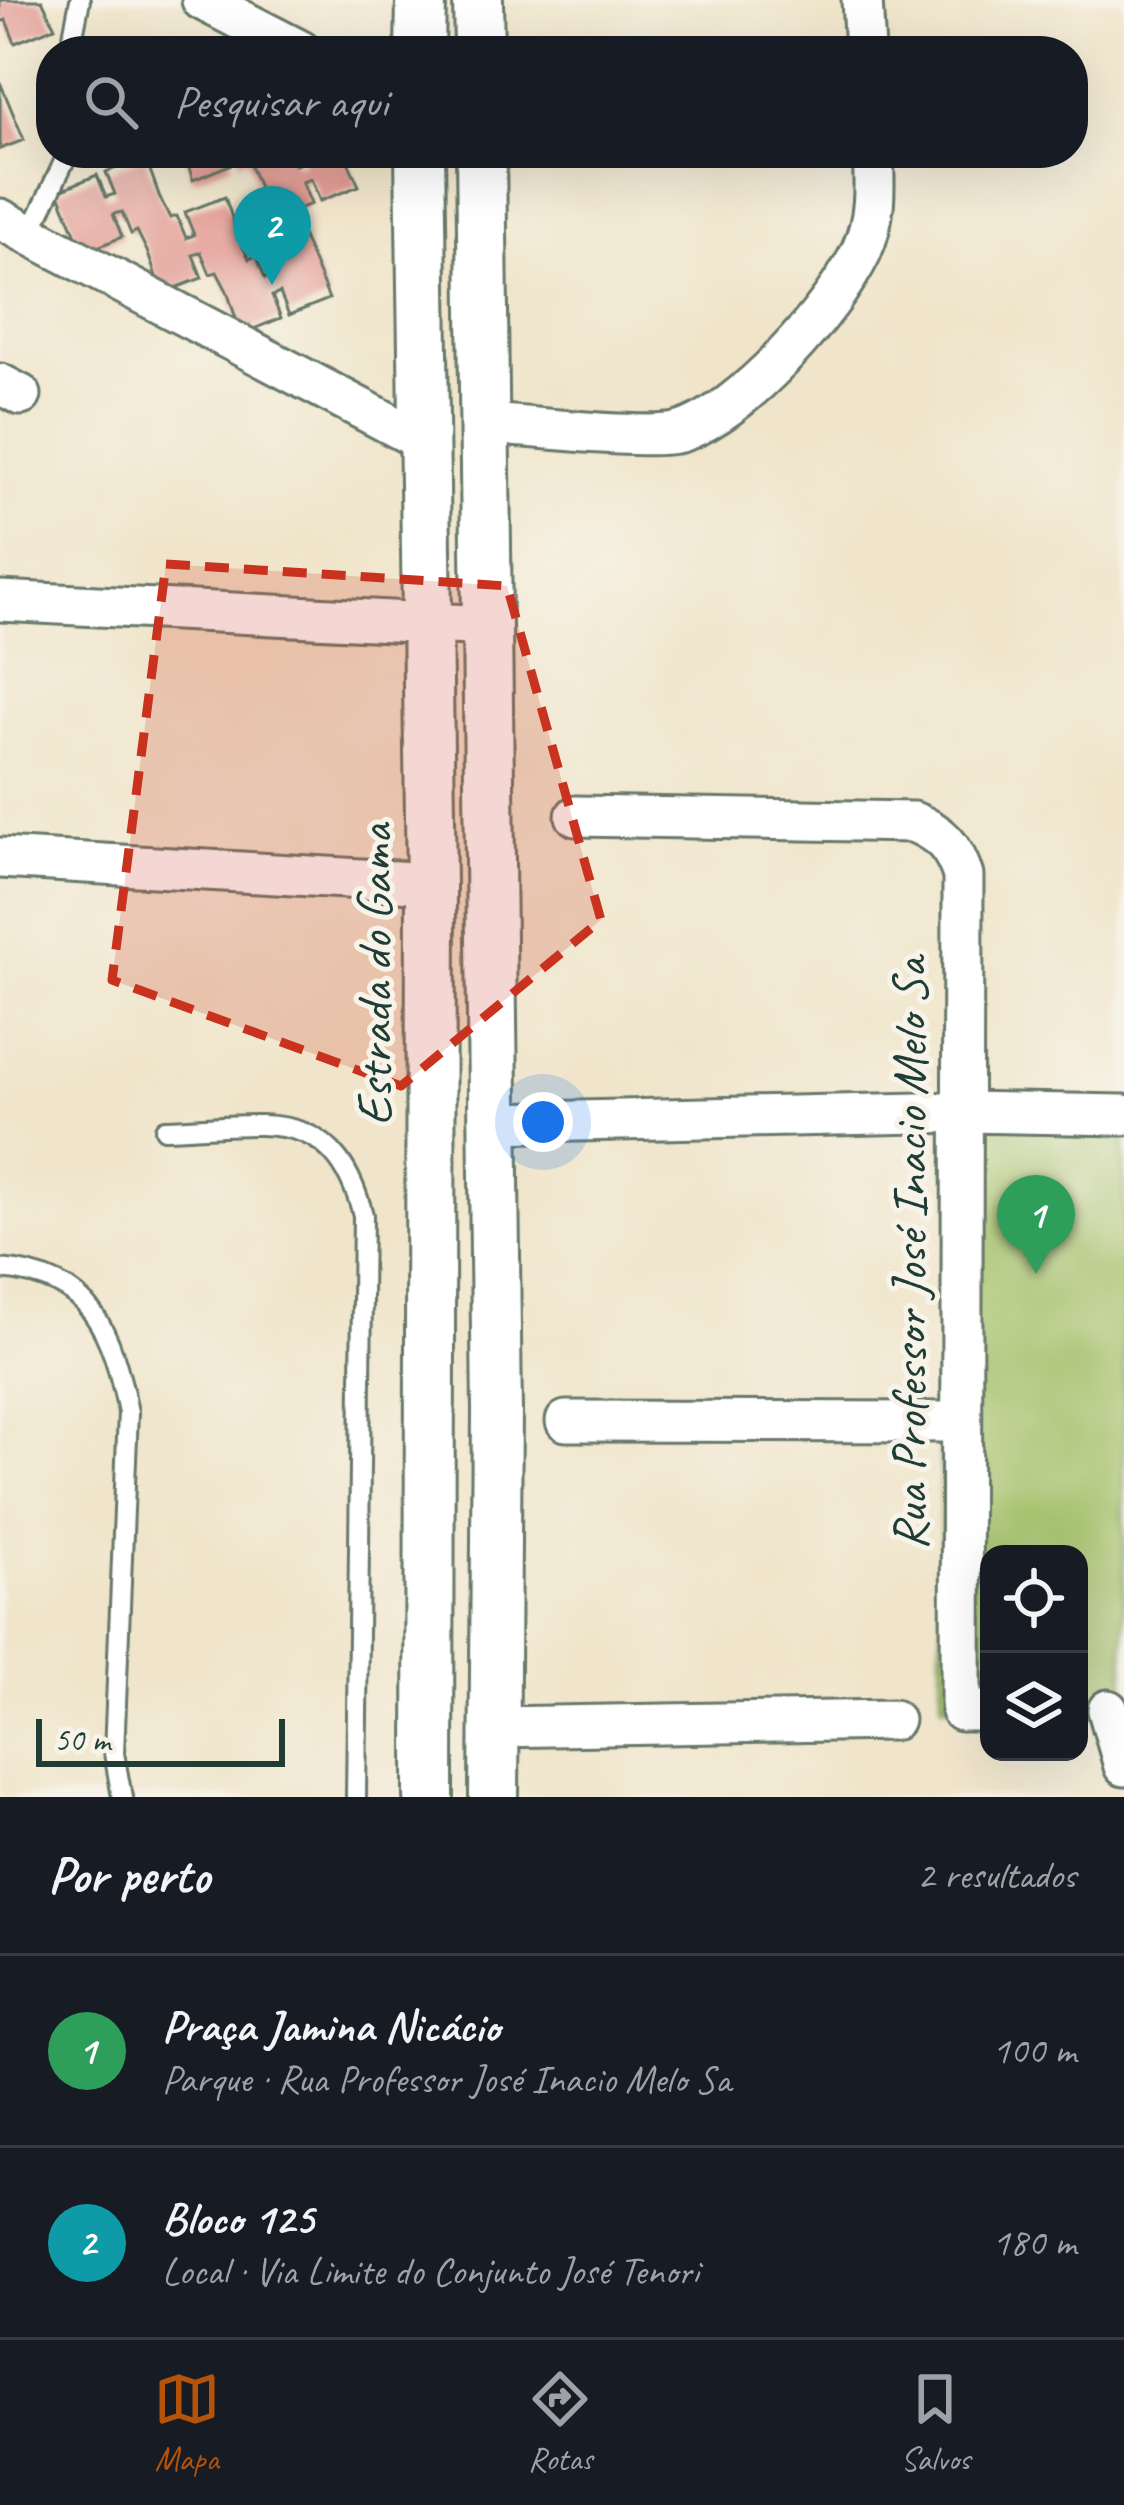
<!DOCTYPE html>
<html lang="pt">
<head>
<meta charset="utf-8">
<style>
	:root { --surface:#171b24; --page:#242831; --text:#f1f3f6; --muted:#9ea1a6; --line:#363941; --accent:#b45309 }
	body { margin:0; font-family:Caveat,sans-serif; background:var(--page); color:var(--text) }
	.controls { position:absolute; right:36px; bottom:36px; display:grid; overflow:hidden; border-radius:24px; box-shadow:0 12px 48px #0002 }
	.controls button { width:108px; height:108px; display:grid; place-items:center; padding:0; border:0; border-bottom:3px solid var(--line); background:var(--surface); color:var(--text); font:60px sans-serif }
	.scale { position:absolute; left:36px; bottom:30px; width:249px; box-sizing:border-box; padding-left:12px; border:6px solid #1f3d34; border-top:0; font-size:33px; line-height:42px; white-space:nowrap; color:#1f3d34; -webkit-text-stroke:9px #f7f3e8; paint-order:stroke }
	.you { position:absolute; left:543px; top:1122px; width:42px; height:42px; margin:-30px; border:9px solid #fff; border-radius:50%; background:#1a73e8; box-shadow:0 0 0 18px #1a73e833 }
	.badge { display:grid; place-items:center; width:78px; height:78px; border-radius:50%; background:var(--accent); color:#fff; font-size:39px; font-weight:700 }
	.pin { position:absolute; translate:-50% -99px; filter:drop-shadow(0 3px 6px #0008) }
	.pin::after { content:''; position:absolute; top:63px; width:42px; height:36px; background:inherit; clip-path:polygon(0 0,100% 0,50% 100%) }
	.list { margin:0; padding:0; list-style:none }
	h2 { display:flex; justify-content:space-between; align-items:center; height:156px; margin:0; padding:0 48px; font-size:51px }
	h2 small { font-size:39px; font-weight:400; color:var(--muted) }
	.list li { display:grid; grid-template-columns:78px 1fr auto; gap:36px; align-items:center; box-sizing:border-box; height:192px; padding:0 48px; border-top:3px solid var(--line) }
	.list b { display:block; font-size:45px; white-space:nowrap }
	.list p { margin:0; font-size:39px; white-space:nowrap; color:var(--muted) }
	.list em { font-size:39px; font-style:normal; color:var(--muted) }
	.icon { flex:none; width:66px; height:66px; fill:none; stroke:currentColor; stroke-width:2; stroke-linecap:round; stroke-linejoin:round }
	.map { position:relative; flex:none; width:1124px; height:1797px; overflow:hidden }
	.search { position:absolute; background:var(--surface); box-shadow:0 12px 48px #0002; left:36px; right:36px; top:36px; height:132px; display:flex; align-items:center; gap:30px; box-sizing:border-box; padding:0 42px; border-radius:48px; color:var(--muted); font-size:45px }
	.sheet { height:540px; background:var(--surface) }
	nav { display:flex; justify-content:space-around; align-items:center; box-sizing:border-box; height:168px; border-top:3px solid var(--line); background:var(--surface); font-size:33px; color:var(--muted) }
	nav a { display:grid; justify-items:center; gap:6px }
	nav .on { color:var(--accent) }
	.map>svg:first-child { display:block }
	.green { fill:#a1bf67; stroke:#607e4e; stroke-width:3 }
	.building { fill:#e29992 }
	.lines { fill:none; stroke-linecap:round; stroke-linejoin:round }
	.service-casing { stroke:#687869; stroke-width:24 }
	.minor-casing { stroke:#687869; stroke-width:45 }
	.tertiary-casing { stroke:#687869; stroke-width:54 }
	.service { stroke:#fff; stroke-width:18 }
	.minor { stroke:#fff; stroke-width:39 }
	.tertiary { stroke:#fff; stroke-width:48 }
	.marked { fill:#c8321e; fill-opacity:0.2; stroke:#c8321e; stroke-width:9; stroke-dasharray:24 15; stroke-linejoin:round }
	.labels { text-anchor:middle; stroke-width:10; stroke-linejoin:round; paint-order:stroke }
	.street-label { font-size:51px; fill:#1f3d34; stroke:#f7f3e8 }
</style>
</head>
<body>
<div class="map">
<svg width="1124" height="1797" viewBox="0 0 1124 1797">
	<rect width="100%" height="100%" fill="#f7f3e8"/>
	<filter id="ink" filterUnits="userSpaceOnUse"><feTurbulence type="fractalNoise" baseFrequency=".00833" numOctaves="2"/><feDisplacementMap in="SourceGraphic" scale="24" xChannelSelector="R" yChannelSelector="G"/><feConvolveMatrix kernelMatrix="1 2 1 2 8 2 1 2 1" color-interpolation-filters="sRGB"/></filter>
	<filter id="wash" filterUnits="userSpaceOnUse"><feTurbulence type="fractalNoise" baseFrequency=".004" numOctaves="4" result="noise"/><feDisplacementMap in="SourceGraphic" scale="48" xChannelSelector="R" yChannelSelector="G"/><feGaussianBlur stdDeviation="2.7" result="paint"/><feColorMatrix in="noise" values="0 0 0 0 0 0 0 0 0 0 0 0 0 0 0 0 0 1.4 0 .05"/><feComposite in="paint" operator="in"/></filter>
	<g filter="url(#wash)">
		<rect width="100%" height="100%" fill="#f0e5cb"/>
		<path class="green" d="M957 1115 1124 1119V1716L1079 1713V1554H989V1707L942 1704 940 1429Z"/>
		<g id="blocks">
			<g class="building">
				<path d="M0 0H42L55 27 15 43 6 20 0 22Z"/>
				<path d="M0 82 24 140 0 149Z"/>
				<path d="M184 153H228L232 164 193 180Z"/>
				<path d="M237 153H291L295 165 304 162 300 153H344L359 186 320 201 311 179 302 182 311 204 272 220 247 158 240 161Z"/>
				<path d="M145 156 160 198 170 218 177 216 186 238 194 235 185 212 225 197 239 239 249 259 256 256 265 278 273 275 264 253 303 237 329 299 289 315 280 293 272 296 281 318 241 334 227 291 217 272 210 274 201 252 193 255 202 278 162 293 147 251 137 231 131 234 122 212 113 214 122 237 83 253 58 191 97 175 106 197 115 194 106 172Z"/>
			</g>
		</g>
	</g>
	<g filter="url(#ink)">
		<use href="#blocks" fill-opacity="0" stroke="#687869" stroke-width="3"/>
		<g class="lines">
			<defs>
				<g id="service">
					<path d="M70 51 80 0"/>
					<path d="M30 234 68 153"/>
					<path d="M165 1129C261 1127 333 1100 363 1215L356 1797"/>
					<path d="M0 1269C93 1277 111 1330 128 1412L114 1753 122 1797"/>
				</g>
				<g id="minor">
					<path d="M202 0 301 51"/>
					<path d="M862 0 865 51"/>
					<path d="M0 219 421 440"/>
					<path d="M0 384 21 395"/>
					<path d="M486 424C526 426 650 441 680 432 742 413 833 310 861 252 876 219 875 188 873 153"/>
					<path d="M0 601 488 626"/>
					<path d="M576 816 913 822C941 833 954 847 963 876L961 1711H989"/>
					<path d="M0 858 431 883"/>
					<path d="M494 1123 963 1112 1124 1115"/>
					<path d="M566 1421 961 1422"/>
					<path d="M1108 1710 1124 1766"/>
					<path d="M494 1727 893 1720"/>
				</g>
				<g id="tertiary">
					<path d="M478 0 479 51"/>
					<path d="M420 51 421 0"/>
					<path d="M420 153 431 883 429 1797"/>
					<path d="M481 153 497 1412 494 1797"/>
				</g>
			</defs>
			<use href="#service" class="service-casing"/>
			<use href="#minor" class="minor-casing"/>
			<use href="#tertiary" class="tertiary-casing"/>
			<use href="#service" class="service"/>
			<use href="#minor" class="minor"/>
			<use href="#tertiary" class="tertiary"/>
		</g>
	</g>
	<path class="marked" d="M166 564 507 586 601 920 401 1086 112 980Z"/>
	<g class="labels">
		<g class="street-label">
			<text transform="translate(373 975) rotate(-90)" y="18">Estrada do Gama</text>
			<text transform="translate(908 1254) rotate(-90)" y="18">Rua Professor José Inacio Melo Sa</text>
		</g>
	</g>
</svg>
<div class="controls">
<button><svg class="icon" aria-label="locate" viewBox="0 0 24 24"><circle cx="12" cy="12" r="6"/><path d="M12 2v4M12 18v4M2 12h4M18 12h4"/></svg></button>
<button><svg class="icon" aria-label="layers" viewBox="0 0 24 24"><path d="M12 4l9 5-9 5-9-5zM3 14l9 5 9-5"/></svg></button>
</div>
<div class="scale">50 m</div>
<div class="you"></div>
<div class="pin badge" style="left:1036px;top:1274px;background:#2e9e5b">1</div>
<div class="pin badge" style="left:272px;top:285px;background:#0f9aa8">2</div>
<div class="search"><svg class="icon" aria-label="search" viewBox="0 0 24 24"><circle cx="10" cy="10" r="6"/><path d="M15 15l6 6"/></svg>Pesquisar aqui</div>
</div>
<section class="sheet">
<h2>Por perto<small>2 resultados</small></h2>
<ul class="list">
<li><span class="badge" style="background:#2e9e5b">1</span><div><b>Praça Jamina Nicácio</b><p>Parque · Rua Professor José Inacio Melo Sa</p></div><em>100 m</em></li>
<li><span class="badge" style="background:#0f9aa8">2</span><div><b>Bloco 125</b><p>Local · Via Limite do Conjunto José Tenori</p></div><em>180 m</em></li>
</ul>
</section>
<nav>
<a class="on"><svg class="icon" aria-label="map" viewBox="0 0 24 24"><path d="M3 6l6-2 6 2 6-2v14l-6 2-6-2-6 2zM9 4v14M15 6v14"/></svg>Mapa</a>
<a><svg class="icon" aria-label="directions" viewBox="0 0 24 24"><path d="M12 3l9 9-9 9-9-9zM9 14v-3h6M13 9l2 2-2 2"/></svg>Rotas</a>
<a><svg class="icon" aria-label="saved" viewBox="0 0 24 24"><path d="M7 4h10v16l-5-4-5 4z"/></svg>Salvos</a>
</nav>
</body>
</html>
